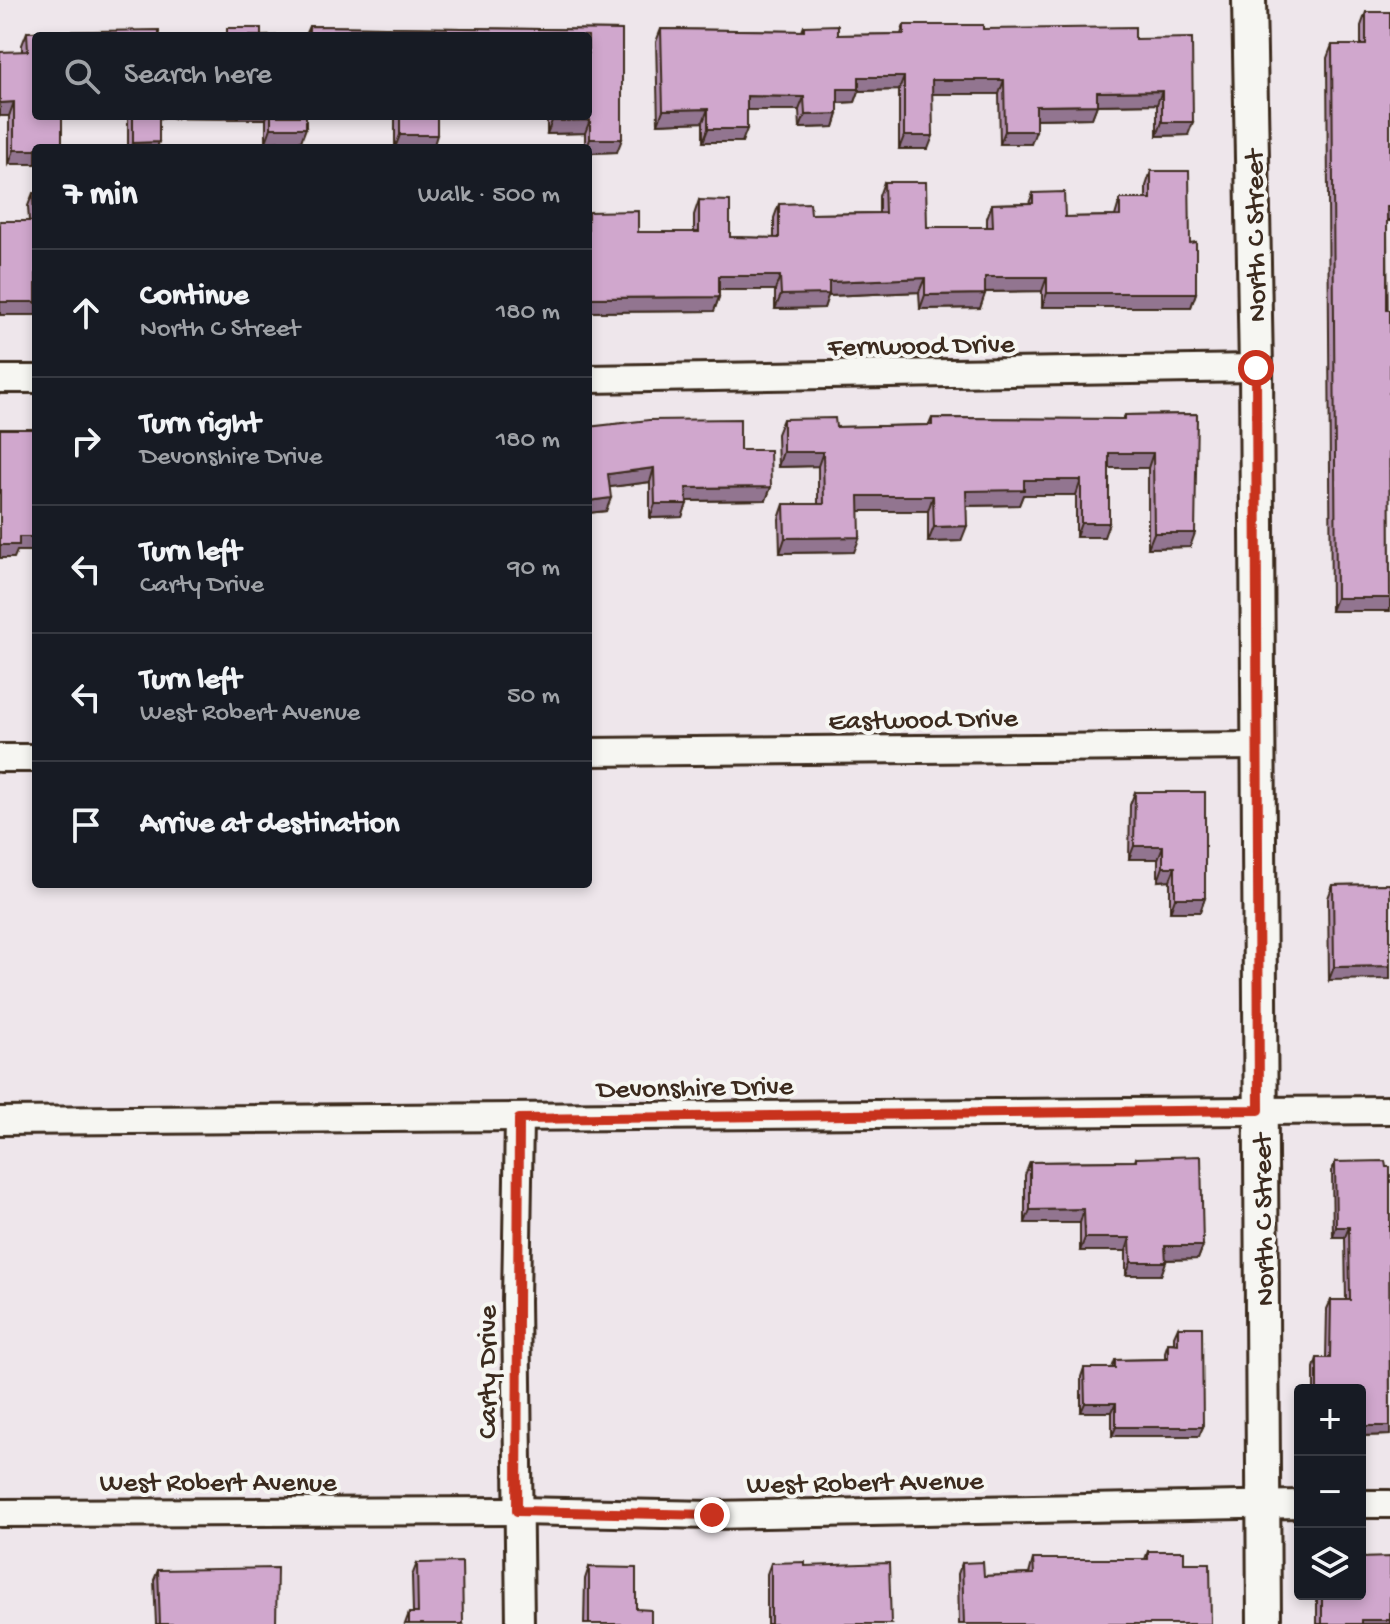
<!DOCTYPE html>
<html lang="en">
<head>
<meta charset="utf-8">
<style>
	:root { --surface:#171b24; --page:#20242c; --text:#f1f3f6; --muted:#9ea1a6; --line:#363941 }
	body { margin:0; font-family:"Gochi Hand",sans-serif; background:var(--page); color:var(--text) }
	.controls { position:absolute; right:24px; bottom:24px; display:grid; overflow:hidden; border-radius:8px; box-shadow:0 4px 12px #0003 }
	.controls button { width:72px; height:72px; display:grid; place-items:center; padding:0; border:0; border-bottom:2px solid var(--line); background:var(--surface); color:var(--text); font:40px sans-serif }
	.stop { position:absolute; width:24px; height:24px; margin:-18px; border:6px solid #c8321e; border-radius:50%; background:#fff }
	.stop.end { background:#c8321e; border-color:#fff; box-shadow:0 2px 8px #0008 }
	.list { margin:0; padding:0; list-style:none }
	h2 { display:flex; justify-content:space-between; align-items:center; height:104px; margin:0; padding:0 32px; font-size:34px }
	h2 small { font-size:26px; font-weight:400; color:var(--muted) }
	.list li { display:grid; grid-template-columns:52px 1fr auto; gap:24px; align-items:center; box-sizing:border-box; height:128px; padding:0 32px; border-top:2px solid var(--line) }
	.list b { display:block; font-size:30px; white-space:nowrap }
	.list p { margin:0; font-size:26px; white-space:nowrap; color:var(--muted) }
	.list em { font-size:26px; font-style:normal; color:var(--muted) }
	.icon { flex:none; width:44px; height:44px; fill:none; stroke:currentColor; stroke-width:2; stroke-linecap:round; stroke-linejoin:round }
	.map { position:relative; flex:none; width:1390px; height:1624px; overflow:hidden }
	.search { position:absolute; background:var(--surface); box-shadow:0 4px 12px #0003; left:32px; top:32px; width:560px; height:88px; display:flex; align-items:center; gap:20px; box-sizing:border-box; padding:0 28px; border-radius:8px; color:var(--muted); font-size:30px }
	.panel { position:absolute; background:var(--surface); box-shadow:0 4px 12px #0003; left:32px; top:144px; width:560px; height:744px; border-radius:8px }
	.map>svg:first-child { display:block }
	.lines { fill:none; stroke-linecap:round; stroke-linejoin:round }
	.minor-casing { stroke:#3b2a1e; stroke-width:32 }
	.tertiary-casing { stroke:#3b2a1e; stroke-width:38 }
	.minor { stroke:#f6f6f2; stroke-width:26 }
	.tertiary { stroke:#f6f6f2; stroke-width:32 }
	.wall { fill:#b390b0; stroke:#3b2a1e; stroke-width:2 }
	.shaded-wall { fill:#927590; stroke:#3b2a1e; stroke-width:2 }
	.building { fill:#d0a7cd; stroke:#3b2a1e; stroke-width:2 }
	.route { stroke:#c8321e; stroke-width:10 }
	.labels { text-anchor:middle; stroke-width:8; stroke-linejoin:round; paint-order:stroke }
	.street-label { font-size:28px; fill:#3b2a1e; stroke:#f6f6f2 }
</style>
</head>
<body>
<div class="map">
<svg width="1390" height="1624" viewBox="0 0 1390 1624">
	<rect width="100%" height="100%" fill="#eee6eb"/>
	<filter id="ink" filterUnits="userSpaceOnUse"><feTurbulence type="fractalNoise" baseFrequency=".0125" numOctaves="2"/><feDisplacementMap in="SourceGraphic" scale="16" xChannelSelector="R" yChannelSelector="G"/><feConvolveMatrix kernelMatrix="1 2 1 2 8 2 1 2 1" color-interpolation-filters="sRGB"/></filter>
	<g filter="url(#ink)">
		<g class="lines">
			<defs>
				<g id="minor">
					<path d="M0 379H36"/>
					<path d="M588 379 1256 368"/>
					<path d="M588 752 1258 746"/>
					<path d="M0 758H36"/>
					<path d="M519 1119 516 1301 520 1624"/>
					<path d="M0 1121 1390 1110"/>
					<path d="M1360 1504H1390"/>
					<path d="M0 1513 517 1511 712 1515 1300 1504"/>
				</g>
				<path id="tertiary" d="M1249 0 1256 368 1264 1624"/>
			</defs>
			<use href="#minor" class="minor-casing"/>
			<use href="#tertiary" class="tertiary-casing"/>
			<use href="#minor" class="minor"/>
			<use href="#tertiary" class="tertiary"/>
		</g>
		<g class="wall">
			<path d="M1366 12H1390V221H1387L1390 611H1331L1327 58 1332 45H1361V26Z"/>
			<path d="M904 25 1135 39 1188 135 1157 136V104L1097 105 1092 118 1036 119 1031 144H1000L999 94H932L928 149H899V90L859 91 855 102 838 103V114L834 127 800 128 799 110H747L742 142H703V122L658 124 656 42 661 29 802 31 804 26 838 35 901 34Z"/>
			<path d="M309 26 622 30 617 152 588 153V148H585V133L547 134V116H588V36L305 35Z"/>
			<path d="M27 32 36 36V116L9 164V116L22 51V45Z"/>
			<path d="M128 116H306L301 141 266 142V119L159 118 157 148H128Z"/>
			<path d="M343 116H437L433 148H395V116Z"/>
			<path d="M1151 171 1190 243 1196 293 1191 307H1042V291L985 292 980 308 920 309 919 292 828 296 824 308 775 309V290H719V297L714 311 588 312V212L638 232H694V215L699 200 730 237 774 238V218L779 204 811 214 879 213V196L884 182 927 227H987V218L992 204 1029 203 1033 193 1065 217 1115 216 1120 199H1146V186Z"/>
			<path d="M33 193H36V315H0V221H29L28 206Z"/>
			<path d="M1197 414 1190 547 1148 548V468H1109L1104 537H1076V495H1023L1019 505 966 506 961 541 928 542V511H859L854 552 780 553 779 519 784 504H818V466L778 467 777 434 783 419 836 427 929 425 932 418 1123 419 1125 415Z"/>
			<path d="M588 427 740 450 771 487 766 500 687 501 682 517 650 518V482L609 487 606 511 588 513Z"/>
			<path d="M1135 792 1205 898 1200 912H1170V880L1158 881V859H1129L1130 805Z"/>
			<path d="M1390 884 1329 980 1328 898 1333 885Z"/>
			<path d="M1136 1158 1203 1246 1198 1259 1166 1260 1161 1275H1126V1251H1080V1223H1025V1175L1030 1162 1135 1161Z"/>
			<path d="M1335 1162 1389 1237 1390 1435 1360 1436V1390H1314V1368L1317 1358H1326L1327 1309 1331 1300H1346L1345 1237H1333L1332 1171Z"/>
			<path d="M1178 1327 1199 1436H1112V1412H1081V1377L1084 1368H1112L1115 1360 1165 1359V1352L1168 1343H1174V1336Z"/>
			<path d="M1148 1551 1184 1563 1211 1624H959L958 1574 962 1563 984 1576 1029 1574 1033 1559H1145Z"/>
			<path d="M417 1563 463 1624H405L409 1613H413L412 1576Z"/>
			<path d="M771 1563 805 1566 891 1624H767V1574Z"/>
			<path d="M589 1567 636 1609 651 1624H584L585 1579Z"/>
			<path d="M158 1570 276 1624H156L154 1580Z"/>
			<path d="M1317 1594H1360L1390 1624H1317Z"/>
		</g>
		<g class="shaded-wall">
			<path d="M859 77H904L899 90 859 91 855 102 833 103 838 89Z"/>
			<path d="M932 80H1004L999 94H927Z"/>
			<path d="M1162 91 1157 104 1092 105 1097 92Z"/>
			<path d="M747 96 804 97 799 110H743Z"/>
			<path d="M14 102 9 116H0V103Z"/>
			<path d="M1097 105 1092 118 1031 119 1036 106Z"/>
			<path d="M708 109 703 122 658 124 663 110Z"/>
			<path d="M838 114 834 127 800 128 805 115Z"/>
			<path d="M155 116H267L266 119 154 118Z"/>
			<path d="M343 116H395L343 117Z"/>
			<path d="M590 120 585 133 547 134 552 121Z"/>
			<path d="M1162 122H1193L1188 135 1157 136Z"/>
			<path d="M271 128H306L301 141 266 142Z"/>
			<path d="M708 129H747L742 142H703Z"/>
			<path d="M1005 131H1036L1031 144H1000Z"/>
			<path d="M400 135H437L433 148H395Z"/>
			<path d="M904 136H933L928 149H899Z"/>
			<path d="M590 139H622L617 152 588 153V148H587Z"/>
			<path d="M159 142 157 148H131L133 143Z"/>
			<path d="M14 150H36V164H9Z"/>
			<path d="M1387 207H1390V221H1382Z"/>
			<path d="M719 276H780L775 290H714Z"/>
			<path d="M985 277H1047L1042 291 980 292Z"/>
			<path d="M925 278 919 292 828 296 824 308 775 309 781 295 829 282Z"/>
			<path d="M1047 293H1196L1191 307H1042Z"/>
			<path d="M985 294 980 308 920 309 925 295Z"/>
			<path d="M719 297 714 311 588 312V298Z"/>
			<rect x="0" y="302" width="36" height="13"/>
			<path d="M783 452H823L818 466 778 467Z"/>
			<path d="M1109 453H1153L1148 468H1104Z"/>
			<path d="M654 468 650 482 603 488 608 474Z"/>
			<path d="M1024 480H1081L1076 495H1023L1019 505 960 506 966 491Z"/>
			<path d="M771 487 766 500 682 501 686 488Z"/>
			<path d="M859 496H933L928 511H854Z"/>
			<path d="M611 498 606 511 588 513V501Z"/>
			<path d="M655 504H687L682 517 650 518Z"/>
			<path d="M1081 523H1109L1104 537H1076Z"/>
			<path d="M967 526 961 541 928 542 934 527Z"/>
			<path d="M1154 533H1195L1190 547 1148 548Z"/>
			<path d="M19 537H36V551H17L14 558H0V545Z"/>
			<path d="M860 537 854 552 780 553 785 538Z"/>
			<path d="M1336 598H1390V611H1331Z"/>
			<path d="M1134 846H1163L1158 859H1129Z"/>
			<path d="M1163 867H1175L1170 880 1158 881Z"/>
			<path d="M1175 898H1205L1200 912H1170Z"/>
			<path d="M1390 966V979L1329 980 1334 967Z"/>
			<path d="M1084 1209 1080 1223H1025L1030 1210Z"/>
			<path d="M1336 1227H1349L1345 1237H1333Z"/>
			<path d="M1085 1238H1130L1126 1251H1080Z"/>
			<path d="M1165 1246H1203L1198 1259 1161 1260Z"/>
			<path d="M1131 1262H1166L1161 1275H1126Z"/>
			<path d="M1085 1403H1116L1112 1412H1081Z"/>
			<path d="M1360 1426H1390V1435L1360 1436Z"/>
			<path d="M1116 1427H1203L1199 1436H1112Z"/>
			<path d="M1362 1620H1390V1624H1360Z"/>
		</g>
		<g class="building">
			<path d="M1366 12H1390V207H1387V310H1390V393H1389L1390 598H1336L1332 45H1366Z"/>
			<path d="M838 25V35L904 34V25H983V29L1135 27V39L1192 38 1193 122H1162V91L1097 92V105L1036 106V131H1005L1004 80H932L933 136H904V77H859V89H838V114L805 115 804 97 747 96V129H708V109L663 110 661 29 804 31V26Z"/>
			<path d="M309 26 622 30V139H590V120L552 121V116H588V36H261L309 35Z"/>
			<rect x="227" y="28" width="34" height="8"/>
			<path d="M159 30V36H36V116H62V148H36V150H14V102L0 103V52L28 51 27 32Z"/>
			<path d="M133 116H159V142L133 143Z"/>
			<rect x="271" y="116" width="35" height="12"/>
			<rect x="400" y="116" width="37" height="19"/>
			<path d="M1151 171H1189L1190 243 1196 242V293H1047V277H985V294L925 295V278L829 282V294L781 295 780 276H719V297L588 298V212L638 211V232H699V200L730 201V237L779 238V204L810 203 811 214 885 213 884 182H926L927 227H993L992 204 1033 203V193L1064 192 1065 217 1120 216V199H1151Z"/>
			<path d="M33 193H36V302H0V221H34Z"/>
			<path d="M1197 414 1195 533H1154L1153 453H1109V523H1081V480H1024V490L966 491 967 526 934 527 933 496H859L860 537 785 538 784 504H824L823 452H783V419L835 418 836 427 932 425V418L1125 419V415Z"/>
			<path d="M740 419V450H770L771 487 686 488 687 504H655L654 468 608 474 611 498 588 501V445L590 444 588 427 649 420Z"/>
			<path d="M0 429H36V537H19V545H0Z"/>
			<path d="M1135 792H1205V898H1175V867H1163V846H1134Z"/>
			<path d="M1390 884V966L1334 967 1333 885Z"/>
			<path d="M1201 1156 1203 1246H1165L1166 1262H1131L1130 1238H1085L1084 1209 1030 1210V1162L1136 1161V1158Z"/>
			<path d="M1385 1161 1386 1167H1390V1227H1389L1390 1426H1360V1390H1317V1358H1330L1331 1300H1350L1349 1227H1336L1335 1162Z"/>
			<path d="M1178 1327H1202L1203 1427H1116V1403H1085L1084 1368H1115V1360L1168 1359V1343L1178 1344Z"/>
			<path d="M1148 1551H1184V1563H1210L1211 1624H964L962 1563 983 1562 984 1576 1034 1574 1033 1559H1148Z"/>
			<path d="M1390 1557V1620H1362V1624H1322V1594H1360V1558Z"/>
			<path d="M462 1562 463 1624H409V1613H418L417 1563Z"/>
			<path d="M805 1562V1566L889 1563 891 1624H771V1563Z"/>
			<path d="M589 1567 636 1568V1609L651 1610V1624H589Z"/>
			<path d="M277 1568 276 1624H160L158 1570Z"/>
		</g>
	</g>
	<g class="lines" filter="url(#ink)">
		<path class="route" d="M712 1515 517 1511 519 1119 1259 1110 1256 368"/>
	</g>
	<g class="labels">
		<g class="street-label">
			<text transform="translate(1253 236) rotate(-91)" y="10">North C Street</text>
			<text transform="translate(921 343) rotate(-1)" y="10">Fernwood Drive</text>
			<text transform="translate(923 717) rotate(-1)" y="10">Eastwood Drive</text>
			<text transform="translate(695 1085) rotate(-1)" y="10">Devonshire Drive</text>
			<text transform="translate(1261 1220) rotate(-91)" y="10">North C Street</text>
			<text transform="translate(485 1372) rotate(-90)" y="10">Carty Drive</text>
			<text x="218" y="1490">West Robert Avenue</text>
			<text transform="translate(865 1480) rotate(-1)" y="10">West Robert Avenue</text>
		</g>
	</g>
</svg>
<div class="controls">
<button>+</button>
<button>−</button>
<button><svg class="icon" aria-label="layers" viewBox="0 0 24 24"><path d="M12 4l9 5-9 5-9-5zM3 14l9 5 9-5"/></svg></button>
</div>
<div class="stop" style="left:1256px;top:368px"></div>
<div class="stop end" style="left:712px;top:1515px"></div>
<div class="search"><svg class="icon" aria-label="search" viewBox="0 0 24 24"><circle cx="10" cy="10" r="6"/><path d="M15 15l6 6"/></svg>Search here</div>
<section class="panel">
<h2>7 min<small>Walk · 500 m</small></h2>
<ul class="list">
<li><svg class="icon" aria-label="ahead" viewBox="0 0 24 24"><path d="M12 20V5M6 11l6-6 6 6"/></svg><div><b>Continue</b><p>North C Street</p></div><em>180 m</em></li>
<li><svg class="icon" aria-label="right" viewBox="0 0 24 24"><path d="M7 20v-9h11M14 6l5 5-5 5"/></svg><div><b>Turn right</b><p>Devonshire Drive</p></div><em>180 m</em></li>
<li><svg class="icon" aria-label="left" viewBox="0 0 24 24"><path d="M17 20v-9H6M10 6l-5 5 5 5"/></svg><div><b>Turn left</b><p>Carty Drive</p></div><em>90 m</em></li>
<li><svg class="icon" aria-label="left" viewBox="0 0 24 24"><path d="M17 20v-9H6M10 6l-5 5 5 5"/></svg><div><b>Turn left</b><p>West Robert Avenue</p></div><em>50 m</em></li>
<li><svg class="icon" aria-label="arrive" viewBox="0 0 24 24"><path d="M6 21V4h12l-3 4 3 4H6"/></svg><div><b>Arrive at destination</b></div></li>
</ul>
</section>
</div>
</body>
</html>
